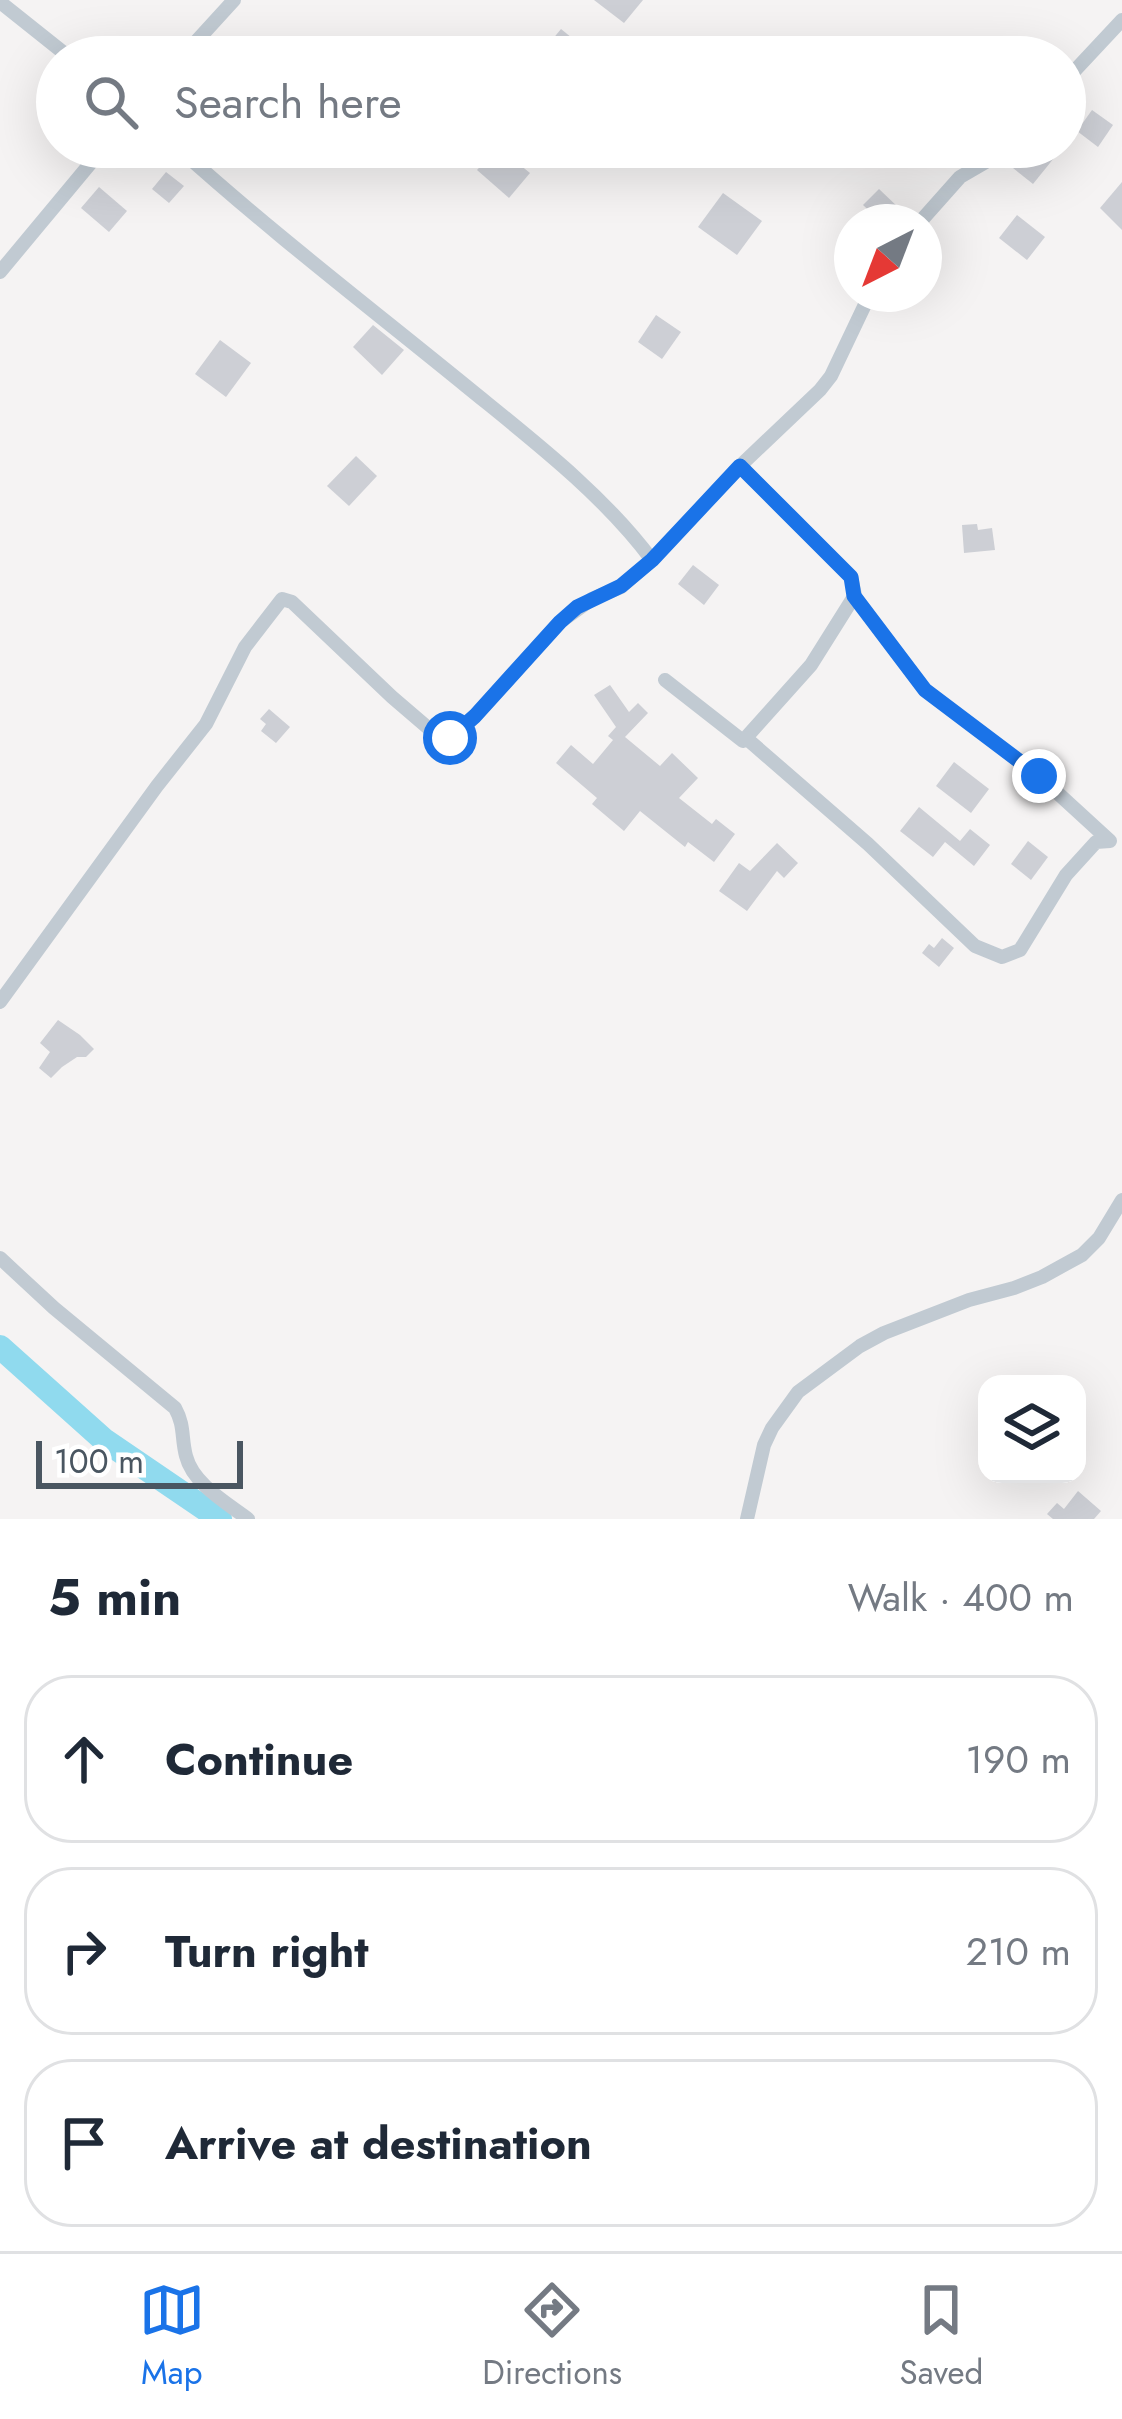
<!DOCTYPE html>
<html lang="en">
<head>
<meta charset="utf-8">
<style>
	:root { --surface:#fff; --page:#f2f2f3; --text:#1f2937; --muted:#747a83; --line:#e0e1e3; --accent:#1a73e8 }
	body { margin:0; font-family:Jost,sans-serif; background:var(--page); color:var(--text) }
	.controls { position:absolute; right:36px; bottom:36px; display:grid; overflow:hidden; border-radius:24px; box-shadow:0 12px 48px #0002 }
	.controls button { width:108px; height:108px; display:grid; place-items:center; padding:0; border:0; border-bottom:3px solid var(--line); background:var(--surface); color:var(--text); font:60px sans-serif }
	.compass { position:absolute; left:834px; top:204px; width:108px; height:108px; border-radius:50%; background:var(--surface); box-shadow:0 12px 48px #0002; rotate:222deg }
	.scale { position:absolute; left:36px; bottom:30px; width:207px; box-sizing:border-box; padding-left:12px; border:6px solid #4a5661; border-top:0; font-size:33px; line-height:42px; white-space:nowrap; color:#4a5661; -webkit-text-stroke:9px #fff; paint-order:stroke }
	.stop { position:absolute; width:36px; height:36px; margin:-27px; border:9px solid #1a73e8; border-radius:50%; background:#fff }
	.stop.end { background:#1a73e8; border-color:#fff; box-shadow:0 3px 12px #0008 }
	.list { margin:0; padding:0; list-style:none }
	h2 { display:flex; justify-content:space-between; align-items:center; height:156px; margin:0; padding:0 48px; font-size:51px }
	h2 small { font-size:39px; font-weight:400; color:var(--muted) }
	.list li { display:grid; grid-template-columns:78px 1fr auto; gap:36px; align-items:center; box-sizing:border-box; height:168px; margin:0 24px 24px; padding:0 24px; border:3px solid var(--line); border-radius:48px }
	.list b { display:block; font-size:45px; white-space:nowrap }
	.list em { font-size:39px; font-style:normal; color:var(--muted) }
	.icon { flex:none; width:66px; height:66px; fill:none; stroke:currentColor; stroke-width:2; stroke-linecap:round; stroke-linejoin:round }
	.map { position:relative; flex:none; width:1122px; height:1519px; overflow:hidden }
	.search { position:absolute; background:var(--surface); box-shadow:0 12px 48px #0002; left:36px; right:36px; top:36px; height:132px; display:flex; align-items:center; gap:30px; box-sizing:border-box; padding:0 42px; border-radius:66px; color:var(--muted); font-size:45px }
	.sheet { height:732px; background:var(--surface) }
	nav { display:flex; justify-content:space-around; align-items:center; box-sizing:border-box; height:168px; border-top:3px solid var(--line); background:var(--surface); font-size:33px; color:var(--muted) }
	nav a { display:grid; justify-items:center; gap:6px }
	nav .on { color:var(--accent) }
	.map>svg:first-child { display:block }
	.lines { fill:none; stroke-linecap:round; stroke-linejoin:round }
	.river { stroke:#90daee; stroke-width:24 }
	.building { fill:#cdcfd5 }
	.minor { stroke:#c1cad2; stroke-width:14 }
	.route { stroke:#1a73e8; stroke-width:15 }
</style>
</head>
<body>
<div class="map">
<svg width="1122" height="1519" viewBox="0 0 1122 1519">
	<rect width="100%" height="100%" fill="#f5f3f3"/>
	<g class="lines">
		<path class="river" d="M0 1347 104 1440 220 1519"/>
	</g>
	<g class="building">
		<path d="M594 0H643L624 23Z"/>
		<path d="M561 29 588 51 583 57H538Z"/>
		<path d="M1092 110 1113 125 1098 147 1077 131Z"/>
		<path d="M498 147 530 173 509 198 477 170Z"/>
		<path d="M1030 147H1040L1054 158 1033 184 1013 168Z"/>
		<path d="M166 172 184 186 169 203 152 189Z"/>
		<path d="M1122 182V230L1100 208Z"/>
		<path d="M99 187 127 211 109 232 81 208Z"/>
		<path d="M879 189 900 209 888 222H881L863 205Z"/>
		<path d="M723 193 762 221 737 255 698 227Z"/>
		<path d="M1017 215 1045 237 1027 260 999 238Z"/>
		<path d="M656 315 681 332 662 359 638 342Z"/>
		<path d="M373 325 404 350 382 375 353 347Z"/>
		<path d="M220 340 251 363 226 397 195 374Z"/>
		<path d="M356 456 377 476 349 506 327 486Z"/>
		<path d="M977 524 978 530 992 528 995 550 964 553 962 525Z"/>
		<path d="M693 565 719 585 704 605 678 584Z"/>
		<path d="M610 685 629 712 638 703 648 713 625 737 660 766 672 753 698 778 679 798 712 824 716 819 735 834 714 862 688 842 685 847 640 811 624 831 592 804 597 798 556 763 571 745 593 764 613 740 608 736 616 727 594 695Z"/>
		<path d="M269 709 290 727 276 743 261 731 266 724 260 719Z"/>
		<path d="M954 762 989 789 971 813 936 786Z"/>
		<path d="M919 807 960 841 970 829 990 845 974 866 945 842 933 857 900 831Z"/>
		<path d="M1028 841 1048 857 1031 880 1011 864Z"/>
		<path d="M777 843 798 863 784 878 777 871 747 911 719 891 739 863 750 871Z"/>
		<path d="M942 938 954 948 939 967 922 953 929 944 934 948Z"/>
		<path d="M58 1020 80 1035 94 1049 86 1057H77L62 1067 51 1078 39 1068 50 1052 40 1043Z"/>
		<path d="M1078 1491 1101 1511 1094 1519H1053L1047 1514 1057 1503 1064 1509Z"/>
	</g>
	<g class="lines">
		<g class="minor">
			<path d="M0 2 69 57"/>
			<path d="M182 57 234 0"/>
			<path d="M1065 81 1122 20"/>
			<path d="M177 147C270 231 369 307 466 386 531 439 602 493 652 560"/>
			<path d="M920 222 960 177 991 159 1004 147"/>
			<path d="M0 272 104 147"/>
			<path d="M665 680 743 741 811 665 855 595 851 577 740 466"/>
			<path d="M746 738 868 844 975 946 1002 957 1020 950 1066 875 1096 842 1110 841 1039 776 925 690 854 596"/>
			<path d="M0 1002 157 786 206 724 245 647 282 599 292 602 392 697 427 727 450 738 475 716 560 622 592 599 621 587 652 560 740 466 820 390 831 376 870 294"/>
			<path d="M0 1258 54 1308 175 1408C185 1426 181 1437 186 1456 193 1484 227 1503 248 1519"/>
			<path d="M747 1519 764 1445 772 1428 798 1392 860 1346 884 1333 969 1300 1014 1288 1042 1277 1082 1255 1099 1238 1122 1200"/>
		</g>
	</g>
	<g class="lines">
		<path class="route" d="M450 738 475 716 560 622 577 607 621 586 652 560 740 466 851 577 854 596 925 690 1039 776"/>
	</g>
</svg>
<div class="controls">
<button><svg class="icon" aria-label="layers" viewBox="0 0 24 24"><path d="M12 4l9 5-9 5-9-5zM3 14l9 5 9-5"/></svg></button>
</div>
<svg class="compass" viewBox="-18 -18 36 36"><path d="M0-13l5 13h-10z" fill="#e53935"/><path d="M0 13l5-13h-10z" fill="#747a83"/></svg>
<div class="scale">100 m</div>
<div class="stop" style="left:450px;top:738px"></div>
<div class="stop end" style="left:1039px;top:776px"></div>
<div class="search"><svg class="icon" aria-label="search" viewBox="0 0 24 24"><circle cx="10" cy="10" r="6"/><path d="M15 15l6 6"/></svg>Search here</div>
</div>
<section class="sheet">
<h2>5 min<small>Walk · 400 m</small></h2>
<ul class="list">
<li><svg class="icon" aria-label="ahead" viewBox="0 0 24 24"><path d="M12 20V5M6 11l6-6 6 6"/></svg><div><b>Continue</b></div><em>190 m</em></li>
<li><svg class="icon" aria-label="right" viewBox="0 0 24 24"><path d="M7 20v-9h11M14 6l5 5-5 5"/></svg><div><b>Turn right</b></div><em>210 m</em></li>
<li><svg class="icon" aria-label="arrive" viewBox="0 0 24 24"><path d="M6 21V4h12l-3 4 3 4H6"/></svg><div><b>Arrive at destination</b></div></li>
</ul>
</section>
<nav>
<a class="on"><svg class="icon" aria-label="map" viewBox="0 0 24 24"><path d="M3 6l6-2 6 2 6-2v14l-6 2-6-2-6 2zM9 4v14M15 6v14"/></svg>Map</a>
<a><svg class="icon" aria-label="directions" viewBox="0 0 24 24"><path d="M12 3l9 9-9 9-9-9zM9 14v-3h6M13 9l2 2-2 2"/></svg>Directions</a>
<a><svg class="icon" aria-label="saved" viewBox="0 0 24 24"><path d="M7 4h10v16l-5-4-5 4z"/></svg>Saved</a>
</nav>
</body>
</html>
